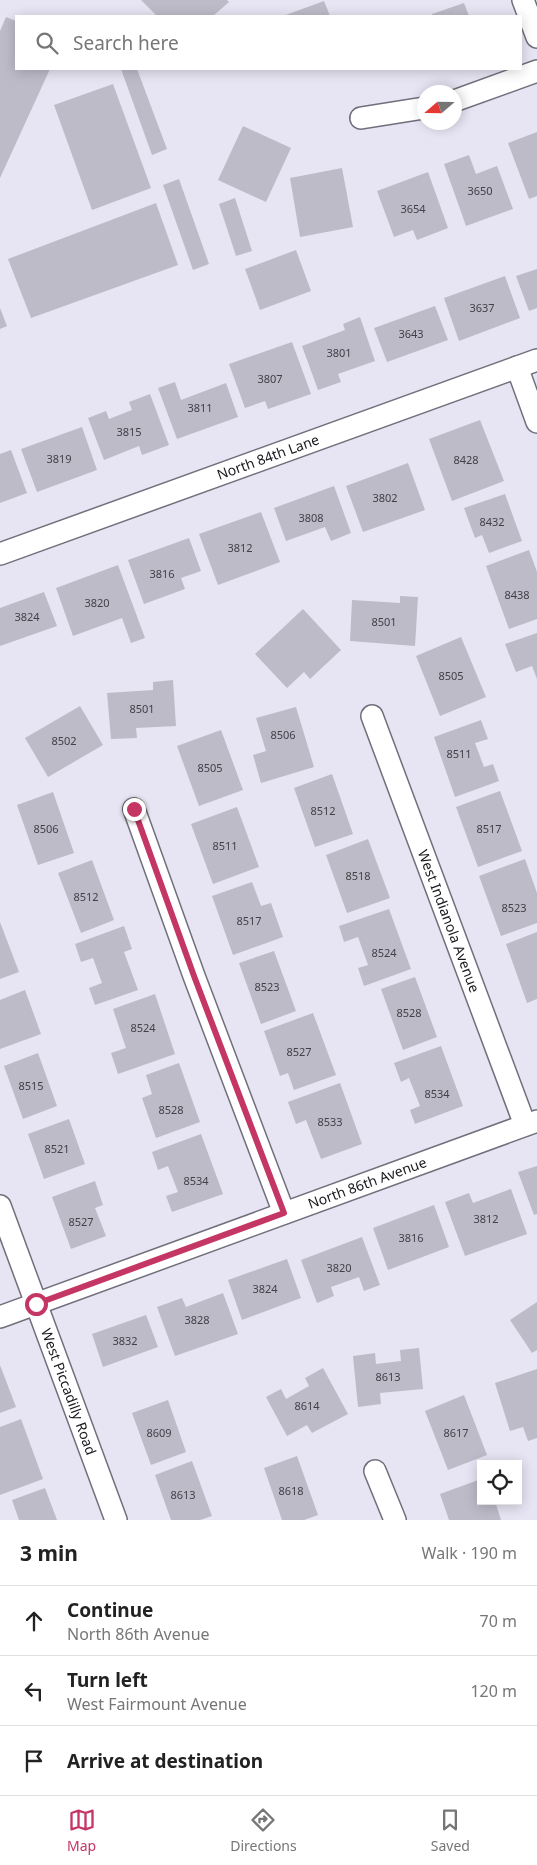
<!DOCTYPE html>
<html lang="en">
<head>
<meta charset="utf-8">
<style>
	:root { --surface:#fff; --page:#f6f6f6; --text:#222; --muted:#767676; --line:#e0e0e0; --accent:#c43664 }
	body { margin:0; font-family:"Noto Sans",sans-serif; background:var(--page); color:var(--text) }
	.controls { position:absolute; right:15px; bottom:15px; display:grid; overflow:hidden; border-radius:0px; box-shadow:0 2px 12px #0003 }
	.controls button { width:45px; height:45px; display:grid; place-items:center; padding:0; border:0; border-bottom:1px solid var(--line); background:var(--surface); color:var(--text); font:25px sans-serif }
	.compass { position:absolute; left:417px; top:85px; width:45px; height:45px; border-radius:50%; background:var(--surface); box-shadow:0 2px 12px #0003; rotate:250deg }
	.stop { position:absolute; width:15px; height:15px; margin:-11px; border:4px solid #c43664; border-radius:50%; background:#fff }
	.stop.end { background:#c43664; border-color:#fff; box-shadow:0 1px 5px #0008 }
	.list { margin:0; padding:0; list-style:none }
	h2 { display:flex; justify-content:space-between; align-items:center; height:65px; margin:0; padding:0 20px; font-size:21px }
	h2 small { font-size:16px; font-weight:400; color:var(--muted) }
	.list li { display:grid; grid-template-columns:32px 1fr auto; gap:15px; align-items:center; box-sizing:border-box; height:70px; padding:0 20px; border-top:1px solid var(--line) }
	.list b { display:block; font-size:19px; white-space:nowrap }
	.list p { margin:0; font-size:16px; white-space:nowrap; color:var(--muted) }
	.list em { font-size:16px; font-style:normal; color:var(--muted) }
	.icon { flex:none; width:28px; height:28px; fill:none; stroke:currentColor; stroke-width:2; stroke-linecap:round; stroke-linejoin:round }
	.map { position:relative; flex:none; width:537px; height:1520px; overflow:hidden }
	.search { position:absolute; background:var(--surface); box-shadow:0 2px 12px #0003; left:15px; right:15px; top:15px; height:55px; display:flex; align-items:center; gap:12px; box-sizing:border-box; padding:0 18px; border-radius:0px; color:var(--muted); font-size:19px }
	.sheet { height:275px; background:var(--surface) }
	nav { display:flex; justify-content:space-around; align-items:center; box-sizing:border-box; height:70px; border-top:1px solid var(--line); background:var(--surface); font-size:14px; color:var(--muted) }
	nav a { display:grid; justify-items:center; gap:2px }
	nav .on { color:var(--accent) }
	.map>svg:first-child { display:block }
	.building { fill:#bebbc9 }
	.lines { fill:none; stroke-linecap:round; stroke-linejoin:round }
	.minor-casing { stroke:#716f7b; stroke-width:24 }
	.minor { stroke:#fff; stroke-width:21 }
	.route { stroke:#c43664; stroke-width:6 }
	.labels { text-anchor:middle; stroke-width:4.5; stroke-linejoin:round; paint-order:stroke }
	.number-label { font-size:11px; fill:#424148 }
	.street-label { font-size:14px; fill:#19181d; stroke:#f4f2fe }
</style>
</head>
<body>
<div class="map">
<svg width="537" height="1520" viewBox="0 0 537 1520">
	<rect width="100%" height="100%" fill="#e7e4f3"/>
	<g class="building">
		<path d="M141 0H227L229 2 213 16H157Z"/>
		<path d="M324 1 330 16H283Z"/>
		<path d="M464 3 469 16H432V14Z"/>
		<path d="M6 17 16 21V69H50L0 178V31Z"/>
		<path d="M121 69H137L167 149 152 155Z"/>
		<path d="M113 84 151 188 92 210 54 105Z"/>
		<path d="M243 126 291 148 266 202 218 180Z"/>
		<path d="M537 132V196L529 199 508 143Z"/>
		<path d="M469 155 476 174 497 166 513 209 466 226 444 164Z"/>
		<path d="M342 168 353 227 300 237 290 178Z"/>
		<path d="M428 172 448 228 417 240 413 230 394 237 377 191Z"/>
		<path d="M179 179 209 264 193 270 163 185Z"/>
		<path d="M235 198 252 251 236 256 219 204Z"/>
		<path d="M156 203 178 265 31 318 8 259Z"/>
		<path d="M296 250 311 291 260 310 245 269Z"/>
		<path d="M537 269V308L529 311 516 276Z"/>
		<path d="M505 276 520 318 459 341 444 298Z"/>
		<path d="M435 306 448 340 387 362 374 328Z"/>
		<path d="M0 308 7 326 0 329Z"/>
		<path d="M360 317 375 361 338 374 341 382 318 390 302 346 345 330 343 324Z"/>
		<path d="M292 342 311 394 268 409 265 401 245 408 229 364Z"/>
		<path d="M175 382 181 400 226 383 238 417 177 439 158 388Z"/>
		<path d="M150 394 169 445 142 455 139 446 104 460 88 418 106 411 109 419 132 410 129 402Z"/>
		<path d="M480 420 504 481 452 501 429 439Z"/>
		<path d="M82 427 97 470 37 492 21 449Z"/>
		<path d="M11 450 27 493 0 503V454Z"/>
		<path d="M408 463 425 510 363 532 346 486Z"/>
		<path d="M334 486 351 533 331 541 325 527 286 541 274 508Z"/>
		<path d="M505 494 522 541 489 553 482 535 475 538 464 508Z"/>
		<path d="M261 512 280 562 218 585 199 534Z"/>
		<path d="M189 538 201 571 181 578 185 589 144 604 128 560Z"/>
		<path d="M529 550 537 572V619L509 629 486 566Z"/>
		<path d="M118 565 145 638 131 643 122 618 73 636 56 588Z"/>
		<path d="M44 592 57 626 0 646V608Z"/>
		<path d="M400 596 418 597 415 646 350 641 352 600 400 603Z"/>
		<path d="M303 609 341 650 310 679 304 672 287 688 255 654Z"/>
		<path d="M537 633V679L532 666 516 672 505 644Z"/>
		<path d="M461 637 486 697 440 716 416 656Z"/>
		<path d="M173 680 176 726 136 728 137 738 111 739 107 693 153 690V682Z"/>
		<path d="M80 706 103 745 48 777 25 738Z"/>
		<path d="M296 707 314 767 261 783 253 755 266 751 256 718Z"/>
		<path d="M481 720 488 739 475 743 484 767 493 764 499 781 455 797 434 737Z"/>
		<path d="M221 730 243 790 199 806 177 746Z"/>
		<path d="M332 774 353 834 315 847 294 788Z"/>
		<path d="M500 791 522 851 478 867 456 807Z"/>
		<path d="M53 792 74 853 38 865 17 805Z"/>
		<path d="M237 807 259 867 213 884 191 824Z"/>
		<path d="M368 839 390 898 347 913 326 855Z"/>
		<path d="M525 859 537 893V923L501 936 479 876Z"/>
		<path d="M92 860 114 920 81 933 58 873Z"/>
		<path d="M252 882 261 906 271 903 283 937 233 955 212 896Z"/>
		<path d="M389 909 411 969 364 986 358 968 368 965 358 937 344 942 339 926Z"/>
		<path d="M0 922 19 972 0 979Z"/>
		<path d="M124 926 132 949 124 952 138 990 95 1005 89 988 102 983 93 958 81 962 75 944Z"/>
		<path d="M537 932V999L527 1003 506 944Z"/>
		<path d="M274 951 296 1011 261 1024 239 963Z"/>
		<path d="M415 977 437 1037 403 1050 381 989Z"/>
		<path d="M25 990 41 1034 0 1049V1000Z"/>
		<path d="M155 994 175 1054 118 1074 111 1053 126 1048 113 1009Z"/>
		<path d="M313 1013 336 1075 294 1090 288 1073 280 1076 264 1031Z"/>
		<path d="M441 1046 463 1106 415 1124 410 1110 420 1106 409 1078 401 1082 394 1063Z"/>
		<path d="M38 1053 57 1106 23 1119 4 1066Z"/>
		<path d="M179 1063 200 1122 156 1138 142 1098 152 1094 146 1075Z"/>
		<path d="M340 1083 362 1144 321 1159 306 1120 296 1124 288 1102Z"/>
		<path d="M69 1119 85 1164 44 1179 28 1134Z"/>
		<path d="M201 1134 223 1194 172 1212 166 1196 178 1192 168 1166 158 1170 152 1152Z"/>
		<path d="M537 1166V1214L534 1215 518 1172Z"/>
		<path d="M95 1181 103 1205 95 1208 106 1236 71 1249 52 1197Z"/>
		<path d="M511 1189 527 1234 465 1256 445 1202 469 1193 473 1203Z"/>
		<path d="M434 1205 449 1247 388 1270 373 1228Z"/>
		<path d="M362 1237 380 1285 364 1291 359 1277 331 1287 334 1296 317 1303 301 1260Z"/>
		<path d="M287 1259 301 1298 242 1320 228 1280Z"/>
		<path d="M223 1293 238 1334 175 1356 157 1307 182 1298 186 1307Z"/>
		<path d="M537 1302V1350L532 1353 510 1320Z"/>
		<path d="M146 1315 158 1347 103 1367 92 1334Z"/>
		<path d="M419 1348 423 1389 380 1393 381 1404 358 1407 353 1356 375 1353 376 1364 401 1361 400 1350Z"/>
		<path d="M0 1365 16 1407 0 1413Z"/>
		<path d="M323 1368 348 1414 312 1433 307 1425 287 1436 266 1397 281 1389 286 1399 309 1386 305 1378Z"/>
		<path d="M537 1369V1438L528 1441 523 1427 510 1431 495 1383Z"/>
		<path d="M464 1395 487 1455 448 1470 425 1411Z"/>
		<path d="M168 1400 186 1452 151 1465 132 1413Z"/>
		<path d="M21 1419 43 1479 0 1495V1427Z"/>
		<path d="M297 1456 318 1515 304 1520H282L264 1468Z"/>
		<path d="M192 1461 212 1516 200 1520H171L155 1475Z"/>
		<path d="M481 1479V1501H495L501 1520H449L440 1494Z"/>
		<path d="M45 1488 57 1520H19L12 1500Z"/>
	</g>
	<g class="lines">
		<defs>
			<g id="minor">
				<path d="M523 0 537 37"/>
				<path d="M454 101 537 71"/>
				<path d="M361 118 424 108"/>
				<path d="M517 367 537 422"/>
				<path id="s1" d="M0 554 537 360"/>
				<path id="s2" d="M372 716 525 1125"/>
				<path d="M134 809 194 976 284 1213"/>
				<path id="s3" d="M0 1206 116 1520"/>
				<path id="s4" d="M0 1317 537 1121"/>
				<path d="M375 1471 395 1520"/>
			</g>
		</defs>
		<use href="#minor" class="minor-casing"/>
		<use href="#minor" class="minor"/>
	</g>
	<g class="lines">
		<path class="route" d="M36 1304 284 1213 194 976 134 809"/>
	</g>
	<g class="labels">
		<g class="number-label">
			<text x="480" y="195">3650</text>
			<text x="413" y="213">3654</text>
			<text x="482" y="312">3637</text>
			<text x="411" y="338">3643</text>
			<text x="339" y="357">3801</text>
			<text x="270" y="383">3807</text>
			<text x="200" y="412">3811</text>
			<text x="129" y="436">3815</text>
			<text x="59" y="463">3819</text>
			<text x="466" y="464">8428</text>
			<text x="385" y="502">3802</text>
			<text x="311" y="522">3808</text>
			<text x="492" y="526">8432</text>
			<text x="240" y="552">3812</text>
			<text x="162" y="578">3816</text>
			<text x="517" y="599">8438</text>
			<text x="97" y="607">3820</text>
			<text x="27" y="621">3824</text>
			<text x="384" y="626">8501</text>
			<text x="451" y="680">8505</text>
			<text x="142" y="713">8501</text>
			<text x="283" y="739">8506</text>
			<text x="64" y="745">8502</text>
			<text x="459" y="758">8511</text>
			<text x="210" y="772">8505</text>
			<text x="323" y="815">8512</text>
			<text x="46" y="833">8506</text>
			<text x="489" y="833">8517</text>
			<text x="225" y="850">8511</text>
			<text x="358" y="880">8518</text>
			<text x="86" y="901">8512</text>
			<text x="514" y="912">8523</text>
			<text x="249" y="925">8517</text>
			<text x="384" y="957">8524</text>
			<text x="267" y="991">8523</text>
			<text x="409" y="1017">8528</text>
			<text x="143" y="1032">8524</text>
			<text x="299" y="1056">8527</text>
			<text x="31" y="1090">8515</text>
			<text x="437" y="1098">8534</text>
			<text x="171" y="1114">8528</text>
			<text x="330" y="1126">8533</text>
			<text x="57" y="1153">8521</text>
			<text x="196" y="1185">8534</text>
			<text x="486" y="1223">3812</text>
			<text x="81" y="1226">8527</text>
			<text x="411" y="1242">3816</text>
			<text x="339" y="1272">3820</text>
			<text x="265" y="1293">3824</text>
			<text x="197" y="1324">3828</text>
			<text x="125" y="1345">3832</text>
			<text x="388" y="1381">8613</text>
			<text x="307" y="1410">8614</text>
			<text x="159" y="1437">8609</text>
			<text x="456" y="1437">8617</text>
			<text x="291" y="1495">8618</text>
			<text x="183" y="1499">8613</text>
		</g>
		<g class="street-label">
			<text dy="5" stroke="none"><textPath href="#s1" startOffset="285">North 84th Lane</textPath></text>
			<text dy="5" stroke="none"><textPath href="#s2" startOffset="219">West Indianola Avenue</textPath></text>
			<text dy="5" stroke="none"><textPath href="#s4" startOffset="391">North 86th Avenue</textPath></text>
			<text dy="5" stroke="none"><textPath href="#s3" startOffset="198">West Piccadilly Road</textPath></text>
		</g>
	</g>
</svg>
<div class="controls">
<button><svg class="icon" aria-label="locate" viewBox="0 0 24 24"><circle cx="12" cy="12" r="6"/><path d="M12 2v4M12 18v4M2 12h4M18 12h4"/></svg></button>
</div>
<svg class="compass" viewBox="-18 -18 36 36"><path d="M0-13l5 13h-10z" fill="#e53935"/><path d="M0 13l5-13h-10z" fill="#767676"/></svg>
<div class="stop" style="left:36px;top:1304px"></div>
<div class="stop end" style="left:134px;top:809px"></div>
<div class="search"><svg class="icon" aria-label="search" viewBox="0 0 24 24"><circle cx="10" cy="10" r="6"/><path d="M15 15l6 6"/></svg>Search here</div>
</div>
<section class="sheet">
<h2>3 min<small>Walk · 190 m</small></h2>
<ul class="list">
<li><svg class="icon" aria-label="ahead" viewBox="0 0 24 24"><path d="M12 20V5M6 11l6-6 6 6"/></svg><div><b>Continue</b><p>North 86th Avenue</p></div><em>70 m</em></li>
<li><svg class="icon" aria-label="left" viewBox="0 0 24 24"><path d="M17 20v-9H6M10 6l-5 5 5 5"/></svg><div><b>Turn left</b><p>West Fairmount Avenue</p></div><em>120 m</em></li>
<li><svg class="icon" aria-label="arrive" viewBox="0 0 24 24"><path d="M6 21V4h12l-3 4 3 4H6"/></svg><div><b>Arrive at destination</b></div></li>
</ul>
</section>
<nav>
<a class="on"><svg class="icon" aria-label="map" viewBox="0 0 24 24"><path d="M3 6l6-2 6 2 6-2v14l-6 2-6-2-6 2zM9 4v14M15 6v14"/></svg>Map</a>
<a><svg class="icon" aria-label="directions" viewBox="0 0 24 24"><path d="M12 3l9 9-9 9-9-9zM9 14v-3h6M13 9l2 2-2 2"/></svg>Directions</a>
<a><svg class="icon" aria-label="saved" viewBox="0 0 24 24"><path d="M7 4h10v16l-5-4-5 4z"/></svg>Saved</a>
</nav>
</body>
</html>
